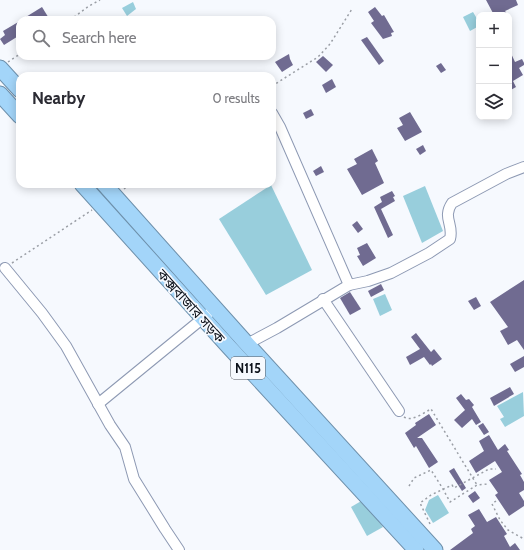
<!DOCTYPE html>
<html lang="en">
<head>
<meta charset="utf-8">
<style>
	:root { --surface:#fff; --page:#f2f2f3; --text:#2b2b33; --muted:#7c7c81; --line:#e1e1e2 }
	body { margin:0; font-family:Cabin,"Noto Sans Bengali",sans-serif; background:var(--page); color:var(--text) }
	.controls { position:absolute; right:12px; top:12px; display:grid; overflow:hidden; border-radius:8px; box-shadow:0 2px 10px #0003 }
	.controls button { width:36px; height:36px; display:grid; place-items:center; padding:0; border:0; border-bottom:1px solid var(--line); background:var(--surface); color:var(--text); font:20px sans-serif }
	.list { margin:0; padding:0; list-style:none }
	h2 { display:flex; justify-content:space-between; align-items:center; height:52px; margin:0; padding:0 16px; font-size:17px }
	h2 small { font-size:13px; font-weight:400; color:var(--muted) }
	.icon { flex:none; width:22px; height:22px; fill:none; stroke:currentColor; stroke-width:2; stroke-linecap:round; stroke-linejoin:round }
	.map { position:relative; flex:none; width:524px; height:550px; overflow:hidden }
	.search { position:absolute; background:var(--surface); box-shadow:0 2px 10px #0003; left:16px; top:16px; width:260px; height:44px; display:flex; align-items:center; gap:10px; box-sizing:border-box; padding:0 14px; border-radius:12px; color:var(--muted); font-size:15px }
	.panel { position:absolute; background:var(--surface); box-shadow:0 2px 10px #0003; left:16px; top:72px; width:260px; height:116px; border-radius:12px }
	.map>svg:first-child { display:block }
	.water { fill:#98cedc }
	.building { fill:#706b91 }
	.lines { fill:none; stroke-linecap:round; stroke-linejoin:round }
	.minor-casing { stroke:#8d99b3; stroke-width:12 }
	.highway-casing { stroke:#6e90ab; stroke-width:17 }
	.path { stroke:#9a9ea5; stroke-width:1.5; stroke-dasharray:2 3; stroke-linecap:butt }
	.minor { stroke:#fff; stroke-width:10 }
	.highway { stroke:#a3d5f9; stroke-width:15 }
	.labels { text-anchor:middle; stroke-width:3.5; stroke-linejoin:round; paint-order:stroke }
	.shield { fill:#f6f9fe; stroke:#52565e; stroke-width:1 }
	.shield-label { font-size:13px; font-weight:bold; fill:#0b1019 }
	.street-label { font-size:14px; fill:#0b1019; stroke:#f6f9fe }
</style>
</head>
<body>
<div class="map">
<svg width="524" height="550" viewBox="0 0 524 550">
	<rect width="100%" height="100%" fill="#f6f9fe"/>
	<g class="water">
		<path d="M133 2 136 9 127 16 122 8Z"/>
		<path d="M473 12 479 22V26L470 31 463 17Z"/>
		<path d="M271 185 312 270 266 295 219 219Z"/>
		<path d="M425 186 443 231 422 243 403 196Z"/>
		<path d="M385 294 392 310 380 316 373 299Z"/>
		<path d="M523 392 524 416 505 427 500 419 504 417 497 406Z"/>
		<path d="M438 495 449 513 433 523 425 510 429 500Z"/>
		<path d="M363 500 373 513 383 527 367 536 351 507Z"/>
	</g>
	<g class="building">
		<path d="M486 0H516L518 5 505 11 508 15H494Z"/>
		<path d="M42 7 50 20H21Z"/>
		<path d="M375 7 382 16 384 15 394 32 391 33 392 36 383 39 371 23 374 21 368 12Z"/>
		<path d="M20 21V35L4 45 0 39 5 35 3 31Z"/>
		<path d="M367 37 384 61 379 65 361 40Z"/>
		<path d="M509 49 515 62 522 59 524 63V65L519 68 523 75 513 81 516 87 509 91Z"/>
		<path d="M289 54 290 59 293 65 282 72 275 62Z"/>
		<path d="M323 56 333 65 326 72 316 62Z"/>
		<path d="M441 63 446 70 441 73 436 66Z"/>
		<path d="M332 79 336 87 326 93 322 85Z"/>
		<path d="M311 109 314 115 306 119 303 113Z"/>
		<path d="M410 112 422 132 405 141 397 128 403 125 399 118Z"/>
		<path d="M423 145 426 151 420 155 416 149Z"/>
		<path d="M372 149 378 161 375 163 384 183 362 195 347 169 357 164 354 159Z"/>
		<path d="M321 166 324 172 316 176 313 171Z"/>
		<path d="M392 191 395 196 388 200 393 197 395 201 381 209 393 235 388 238 374 207 382 202 380 197Z"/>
		<path d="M357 221 363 229 358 233 352 225Z"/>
		<path d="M367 243 376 258 363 266 357 256 360 255 357 248Z"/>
		<path d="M524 280V350L517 340 508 345 500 331 508 327 490 302Z"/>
		<path d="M381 284 384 290 371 297 368 291Z"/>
		<path d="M350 292 361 309 350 315 340 298Z"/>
		<path d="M476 297 481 306 474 310 468 301Z"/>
		<path d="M416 333 431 352 434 349 442 359 432 366 431 364 430 365 424 357 410 365 406 357 420 349 411 337Z"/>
		<path d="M524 356V367L515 372 510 364Z"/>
		<path d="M510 387 514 394 494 406 490 398Z"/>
		<path d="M461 394 466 400 469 399 474 405 472 407 481 422 476 425 472 419 462 428 454 420 465 410 456 398Z"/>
		<path d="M429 414 436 425 417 438H422L438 462 429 468 416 446 414 448 405 433 416 425 415 423Z"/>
		<path d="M483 423 489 432 484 435 478 426Z"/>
		<path d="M489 435 498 450 505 444 509 450 507 451 522 474 520 475 524 482V490L519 493 524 501V506L509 516 495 495 498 493 489 480 502 472 495 461 476 473 469 461 484 451 479 441Z"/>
		<path d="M454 468 466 488 462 491 449 471Z"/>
		<path d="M475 491 480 498 473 503 468 496Z"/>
		<path d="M479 509 487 522 496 517 507 534 504 536 510 547 515 543 520 550H450L473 533 471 529 475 526 468 515Z"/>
	</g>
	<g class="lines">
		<defs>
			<g id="minor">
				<path d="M272 113 280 127 349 285"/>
				<path d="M5 268 42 313 66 346 110 425 125 447 134 479 165 529 179 550"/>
				<path d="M323 299 399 411"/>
				<path d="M247 344 277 328 349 285 368 281 391 273 429 253 450 239C454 224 442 218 452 203L506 174 524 167"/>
				<path d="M98 404 208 314"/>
			</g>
			<g id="highway">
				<path d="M0 68 20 90"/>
				<path d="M0 94 20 116"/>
				<path d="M82 184 229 347 416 550"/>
				<path d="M104 184 247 344 435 550"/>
			</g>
		</defs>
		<use href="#minor" class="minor-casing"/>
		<use href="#highway" class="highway-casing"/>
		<g class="path">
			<path d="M70 20 89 6 100 0"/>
			<path d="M8 62 20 54"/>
			<path d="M272 86 318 57 330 44 352 9"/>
			<path d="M124 189 130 184"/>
			<path d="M12 263 92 210"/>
			<path d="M404 417C412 422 423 413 431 409L477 485"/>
			<path d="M409 486 414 478 431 470 443 489 450 502 477 485 488 484"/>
			<path d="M496 501 492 504 500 520 508 530 524 539"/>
			<path d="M430 524 420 503 431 495 452 485 454 488 489 469H496"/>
		</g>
		<use href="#minor" class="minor"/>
		<use href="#highway" class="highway"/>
	</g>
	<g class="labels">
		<rect class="shield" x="231" y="357" width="34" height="22" rx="3"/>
		<g class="shield-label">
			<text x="248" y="373">N115</text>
		</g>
		<g class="street-label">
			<text transform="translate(191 306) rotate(48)" y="5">কক্সবাজার সড়ক</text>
		</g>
	</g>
</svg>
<div class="controls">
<button>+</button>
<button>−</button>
<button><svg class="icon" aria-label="layers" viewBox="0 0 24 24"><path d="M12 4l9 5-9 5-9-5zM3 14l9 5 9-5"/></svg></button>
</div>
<div class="search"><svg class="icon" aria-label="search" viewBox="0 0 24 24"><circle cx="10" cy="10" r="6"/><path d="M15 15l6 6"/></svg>Search here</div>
<section class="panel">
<h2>Nearby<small>0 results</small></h2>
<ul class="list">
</ul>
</section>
</div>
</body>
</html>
